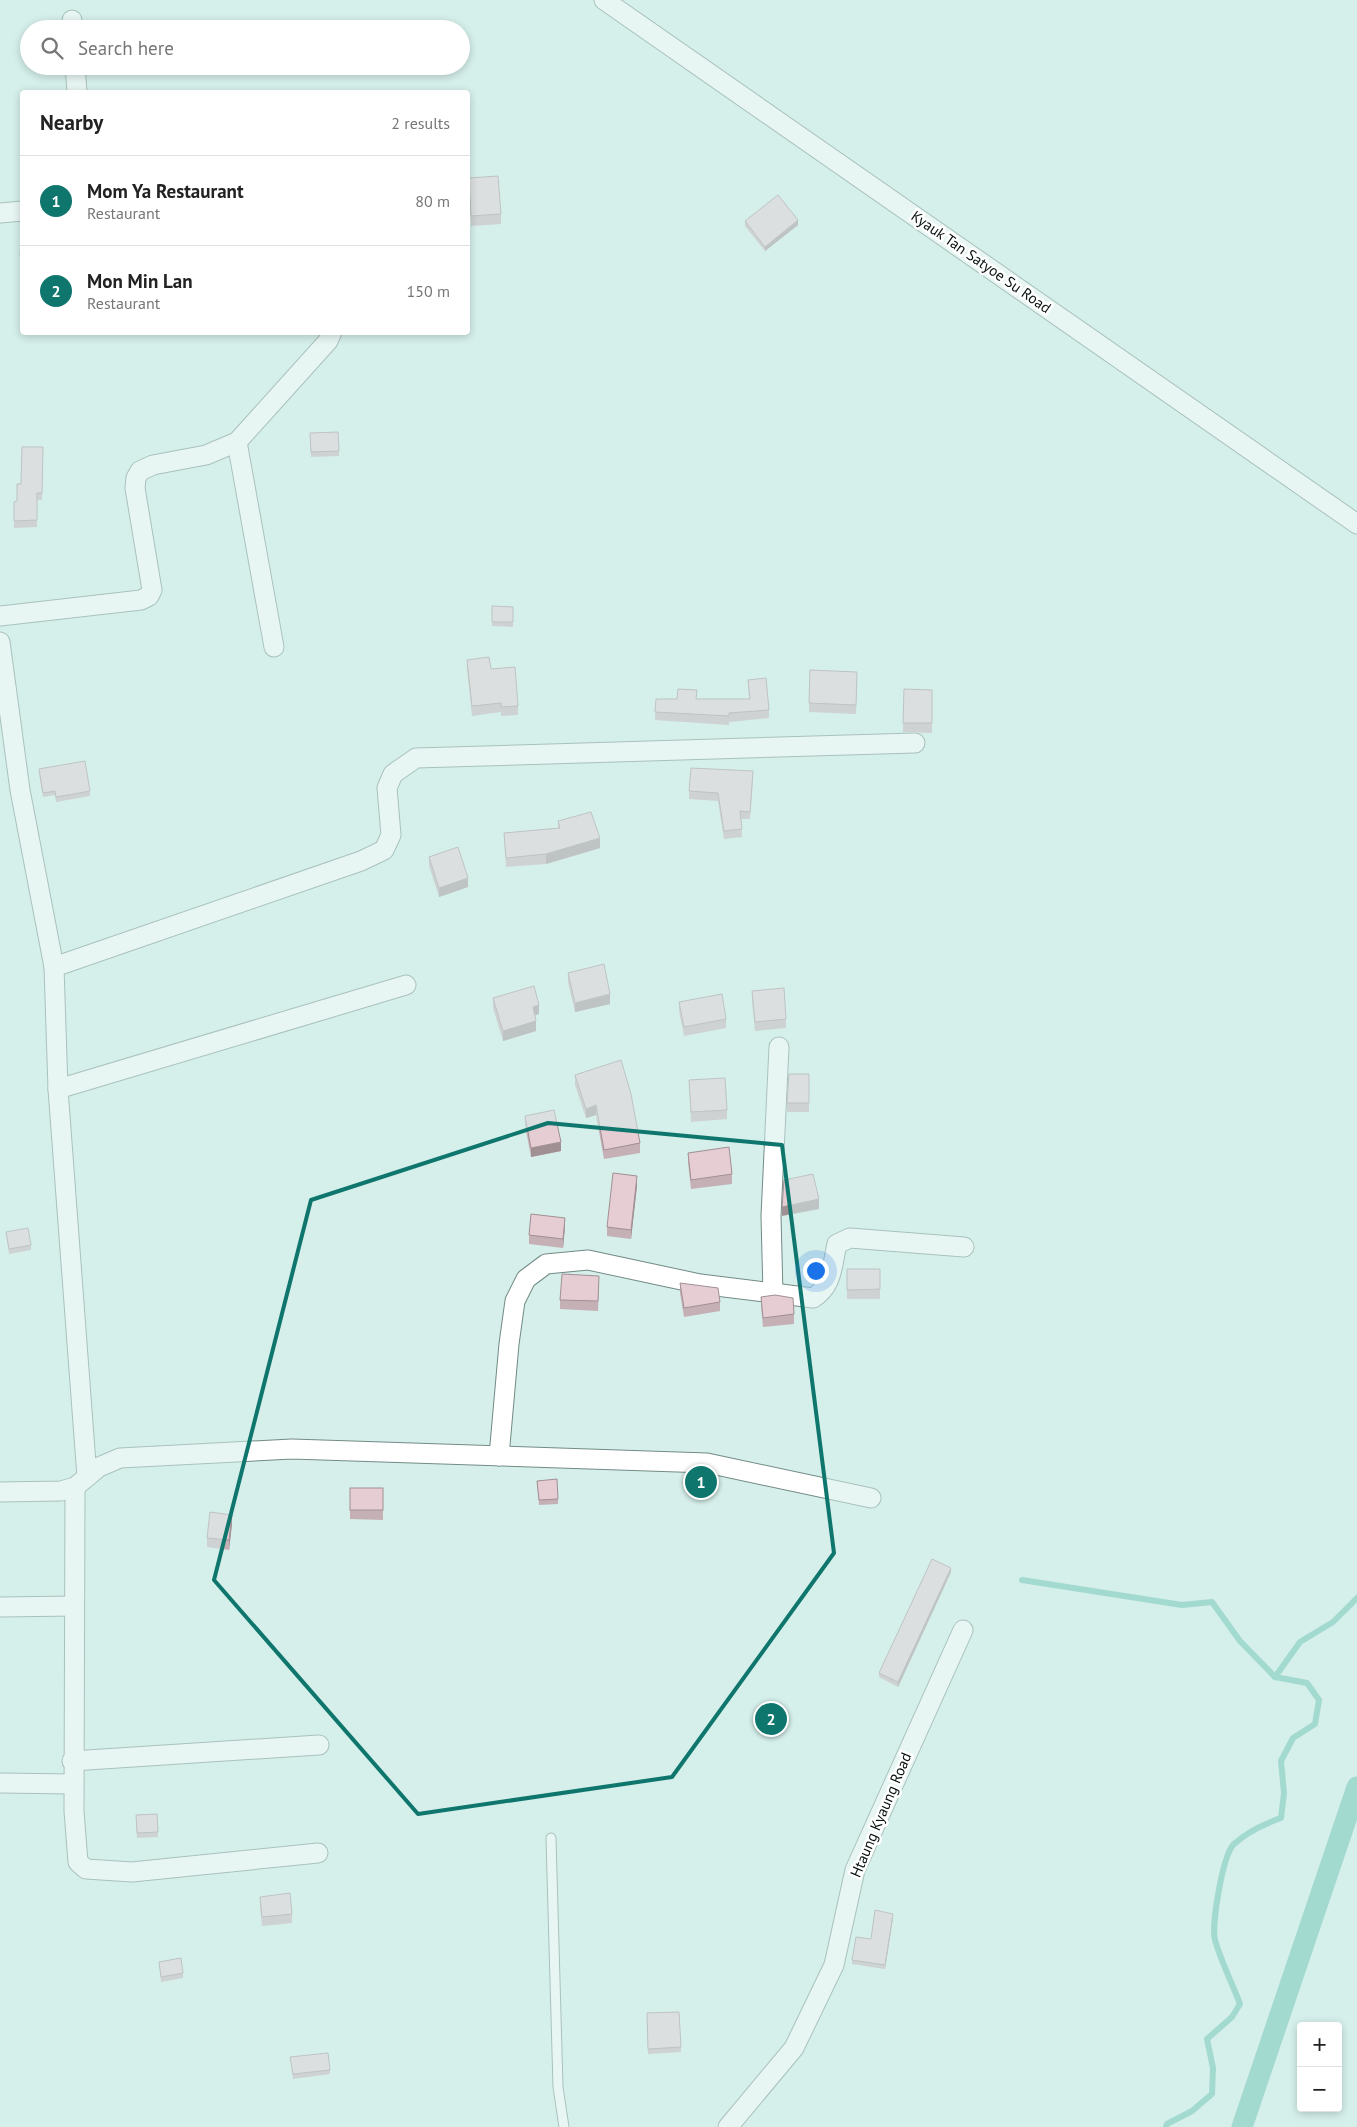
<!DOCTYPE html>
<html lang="en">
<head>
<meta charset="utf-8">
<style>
	:root { --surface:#fff; --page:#f2f2f2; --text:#222; --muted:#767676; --line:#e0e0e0; --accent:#0f766e }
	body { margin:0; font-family:"PT Sans",sans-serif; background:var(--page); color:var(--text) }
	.controls { position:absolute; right:15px; bottom:15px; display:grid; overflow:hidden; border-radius:5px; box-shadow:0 2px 8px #0003 }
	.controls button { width:45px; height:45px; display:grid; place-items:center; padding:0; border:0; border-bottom:1px solid var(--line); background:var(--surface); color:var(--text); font:25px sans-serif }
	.you { position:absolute; left:815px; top:1270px; width:18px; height:18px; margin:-12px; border:4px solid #fff; border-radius:50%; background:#1a73e8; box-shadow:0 0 0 8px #1a73e833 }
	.badge { display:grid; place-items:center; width:32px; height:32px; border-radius:50%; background:var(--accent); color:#fff; font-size:16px; font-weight:700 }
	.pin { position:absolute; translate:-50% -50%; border:2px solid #fff; box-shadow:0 1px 5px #0006 }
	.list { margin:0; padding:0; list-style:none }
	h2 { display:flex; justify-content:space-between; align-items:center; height:65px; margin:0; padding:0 20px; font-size:21px }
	h2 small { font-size:16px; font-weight:400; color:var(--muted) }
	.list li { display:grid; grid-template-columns:32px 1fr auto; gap:15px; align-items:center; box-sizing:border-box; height:90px; padding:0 20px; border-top:1px solid var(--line) }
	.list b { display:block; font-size:19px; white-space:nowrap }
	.list p { margin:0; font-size:16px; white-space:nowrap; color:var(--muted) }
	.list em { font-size:16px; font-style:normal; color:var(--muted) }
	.icon { flex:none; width:28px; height:28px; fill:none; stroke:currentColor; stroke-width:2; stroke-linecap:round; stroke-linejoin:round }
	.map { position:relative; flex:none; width:1357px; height:2127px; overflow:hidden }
	.search { position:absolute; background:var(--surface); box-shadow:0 2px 8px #0003; left:20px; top:20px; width:450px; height:55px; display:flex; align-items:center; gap:12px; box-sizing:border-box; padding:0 18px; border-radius:28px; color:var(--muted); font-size:19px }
	.panel { position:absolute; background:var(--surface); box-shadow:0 2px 8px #0003; left:20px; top:90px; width:450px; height:245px; border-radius:5px }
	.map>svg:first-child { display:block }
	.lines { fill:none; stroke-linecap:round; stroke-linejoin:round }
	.stream { stroke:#65c0b2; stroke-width:6 }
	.canal { stroke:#65c0b2; stroke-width:21 }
	.service-casing { stroke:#738b86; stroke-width:11 }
	.minor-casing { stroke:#738b86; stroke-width:21 }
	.service { stroke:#fff; stroke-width:9 }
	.minor { stroke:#fff; stroke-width:19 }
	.wall { fill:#c5b0b5 }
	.shaded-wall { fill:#a09094 }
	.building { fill:#e5cdd3; stroke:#a09094 }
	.marked { fill:none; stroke:#0f766e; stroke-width:4; stroke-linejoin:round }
	.labels { text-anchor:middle; stroke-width:5; stroke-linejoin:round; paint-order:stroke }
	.street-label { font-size:15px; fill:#081110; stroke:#fff }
</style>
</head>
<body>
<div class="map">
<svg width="1357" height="2127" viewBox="0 0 1357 2127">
	<rect width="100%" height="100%" fill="#d6efea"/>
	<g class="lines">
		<g class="stream">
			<path d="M1022 1580 1182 1605 1212 1602 1240 1641 1275 1677 1307 1683 1319 1700 1315 1724 1293 1738 1281 1761 1284 1793 1281 1818C1264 1824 1248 1831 1234 1844 1223 1854 1211 1925 1215 1940 1221 1961 1232 1983 1240 2004L1232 2017 1207 2039 1213 2068 1212 2094 1192 2111 1167 2124 1166 2127"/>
			<path d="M1275 1677 1300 1642 1333 1622 1357 1598"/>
		</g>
		<path class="canal" d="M1242 2127 1357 1787"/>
		<defs>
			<path id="service" d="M551 1838 558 2087 564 2127"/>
			<g id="minor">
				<path d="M604 0 1357 524"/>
				<path d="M72 20V29"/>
				<path d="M75 66 77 92"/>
				<path d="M0 213 22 211"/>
				<path d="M237 442 274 647"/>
				<path d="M0 616 141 600 149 596 152 590 135 488 136 478 140 471 153 465 206 455 237 442 328 341 332 332"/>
				<path d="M0 642 20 790 54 967 58 1089 87 1477"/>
				<path d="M54 967 361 861 384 850 391 835 387 788 393 774 416 758 915 743"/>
				<path d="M58 1089 406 985"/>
				<path d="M773 1293 771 1216 779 1047"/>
				<path d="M499 1456 509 1344 515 1301 526 1279 546 1264 588 1260 700 1284 813 1298C833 1286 832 1265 837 1244L850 1238 964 1247"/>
				<path d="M75 1487 74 1811 78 1862 86 1869 132 1872 318 1853"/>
				<path d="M0 1492 61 1491 75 1487 99 1467 120 1458 292 1449 707 1463 871 1498"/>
				<path d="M0 1607 74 1606"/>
				<path d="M72 1761 319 1745"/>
				<path d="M0 1783 73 1784"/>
				<path d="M728 2127 794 2048 834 1965 855 1870 963 1630"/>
			</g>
		</defs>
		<use href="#service" class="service-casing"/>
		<use href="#minor" class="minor-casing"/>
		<use href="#service" class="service"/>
		<use href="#minor" class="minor"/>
	</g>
	<g class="wall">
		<path d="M469 178 501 214V224L471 226Z"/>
		<path d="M745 221 798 225 765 251 745 226Z"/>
		<path d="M22 231V264H20V255Z"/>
		<path d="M338 432 339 456 311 457 310 433Z"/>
		<path d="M43 447 42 500H37V527L14 528V502L17 501 21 484Z"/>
		<path d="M492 606 513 607V627L492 626Z"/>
		<path d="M467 660 491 669 518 706V715L501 716V712L472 716 467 669Z"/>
		<path d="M810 670 857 681 856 714 809 712Z"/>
		<path d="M748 680 769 710V718L729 722V725L655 720 656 699H749Z"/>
		<path d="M904 689 932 690V733L903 732Z"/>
		<path d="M39 769 90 791V796L56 802 55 795 43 797 39 774Z"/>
		<path d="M753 779 750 819H741L742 837 724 839 718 801 689 799V791Z"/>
		<path d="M558 821 600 848 546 864 506 867 504 833 558 828Z"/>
		<path d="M429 857 468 887 439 897 429 866Z"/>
		<path d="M568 973 610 1004 575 1012 568 982Z"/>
		<path d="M752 991 786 1019V1028L755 1031 752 1000Z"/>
		<path d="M493 998 539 1014 535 1015 536 1031 503 1041 493 1008Z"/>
		<path d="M679 1002 726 1019V1028L684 1036 679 1011Z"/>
		<path d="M809 1074V1112H787V1103Z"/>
		<path d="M575 1075 640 1143V1153L604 1159 596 1115 586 1118 575 1085Z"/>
		<path d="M689 1080 727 1110V1119L691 1122Z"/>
		<path d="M525 1116 561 1151 531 1157 525 1125Z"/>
		<path d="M688 1153 732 1174V1184L691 1189 688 1162Z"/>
		<path d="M637 1186 631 1239 607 1236V1227Z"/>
		<path d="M565 1227 563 1248 529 1244V1235Z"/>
		<path d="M6 1232 31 1245V1250L9 1254Z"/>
		<rect x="847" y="1269" width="33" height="30"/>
		<path d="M680 1283 720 1302V1311L684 1317 680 1293Z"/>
		<path d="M599 1285 598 1311 560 1309V1300Z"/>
		<path d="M761 1297 794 1314V1324L763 1327 761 1306Z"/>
		<path d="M537 1481 558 1499V1504L539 1505Z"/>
		<path d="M350 1488H383V1520L350 1519Z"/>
		<path d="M232 1524 229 1550 207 1547V1538Z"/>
		<path d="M951 1572 898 1687 879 1677V1673Z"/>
		<path d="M157 1814 158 1837 137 1838 136 1815Z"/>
		<path d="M260 1897 292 1914V1923L262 1926 260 1906Z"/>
		<path d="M893 1918 885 1969 852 1964V1960Z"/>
		<path d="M159 1962 183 1973V1978L161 1982Z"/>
		<path d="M679 2012 681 2052 648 2054 647 2013Z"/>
		<path d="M290 2057 330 2070V2074L293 2079Z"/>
	</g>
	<g class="shaded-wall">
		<path d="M798 220V225L765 251V247Z"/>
		<path d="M600 838V848L546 864V854Z"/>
		<path d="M468 878V887L439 897V888Z"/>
		<path d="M610 994V1004L575 1012V1003Z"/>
		<path d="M539 1005V1014L533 1016V1007Z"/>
		<path d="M536 1021V1031L503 1041V1031Z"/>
		<path d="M596 1105V1115L586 1118V1109Z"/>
		<path d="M561 1142V1151L531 1157V1148Z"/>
		<path d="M637 1176V1186L631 1239V1230Z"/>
		<path d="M819 1199V1209L782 1216V1207Z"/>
		<path d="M565 1218V1227L563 1248V1239Z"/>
		<path d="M232 1515V1524L229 1550V1540Z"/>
		<path d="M951 1568V1572L898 1687V1682Z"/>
		<path d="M893 1914V1918L885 1969V1965Z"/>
	</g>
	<g class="building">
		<path d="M498 176 501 214 471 216 469 178Z"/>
		<path d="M778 195 798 220 765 247 745 221Z"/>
		<path d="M22 231V255H20Z"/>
		<path d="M338 432 339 451 311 452 310 433Z"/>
		<path d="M22 447H43L42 493H37V520L14 521V502L17 501V484H21Z"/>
		<path d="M492 606 513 607V622H492Z"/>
		<path d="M489 657 491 669 515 667 518 706 501 707V703L472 706 467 660Z"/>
		<path d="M810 670 857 672 856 705 809 703Z"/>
		<path d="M766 678 769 710 729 713V716L655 712 656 699H677L678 689 697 690 696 699H750L748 680Z"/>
		<path d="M904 689 932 690V723H903Z"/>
		<path d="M85 761 90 791 56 797 55 791 43 793 39 769Z"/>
		<path d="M691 768 753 771 750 812 740 811 742 829 724 831 718 793 689 791Z"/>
		<path d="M591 812 600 838 546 854 506 858 504 833 560 828 558 821Z"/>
		<path d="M458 847 468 878 439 888 429 857Z"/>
		<path d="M604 964 610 994 575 1003 568 973Z"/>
		<path d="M534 986 539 1005 533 1007 536 1021 503 1031 493 998Z"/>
		<path d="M784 988 786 1019 755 1022 752 991Z"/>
		<path d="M722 994 726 1019 684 1027 679 1002Z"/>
		<path d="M621 1060 631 1094 640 1143 604 1150 596 1105 586 1109 575 1075Z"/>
		<path d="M789 1074H809V1103H787Z"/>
		<path d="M725 1078 727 1110 691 1112 689 1080Z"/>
		<path d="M554 1110 561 1142 531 1148 525 1116Z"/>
		<path d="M729 1147 732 1174 691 1180 688 1153Z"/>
		<path d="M613 1173 637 1176 631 1230 607 1227Z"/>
		<path d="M813 1174 819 1199 782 1207 784 1180Z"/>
		<path d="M531 1214 565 1218 563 1239 529 1235Z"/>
		<path d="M28 1228 31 1245 9 1249 6 1232Z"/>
		<path d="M847 1269H880V1289L847 1290Z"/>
		<path d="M562 1274 599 1276 598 1301 560 1300Z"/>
		<path d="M680 1283 718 1288 720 1302 684 1308Z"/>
		<path d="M775 1295 793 1298 794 1314 763 1318 761 1297Z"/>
		<path d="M557 1479 558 1499 539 1500 537 1481Z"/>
		<rect x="350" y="1488" width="33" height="22"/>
		<path d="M210 1512 232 1515 229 1540 207 1538Z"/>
		<path d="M932 1559 951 1568 898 1682 879 1673Z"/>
		<path d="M157 1814 158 1832 137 1833 136 1815Z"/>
		<path d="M290 1893 292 1914 262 1917 260 1897Z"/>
		<path d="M875 1910 893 1914 885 1965 852 1960 856 1937 871 1939Z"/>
		<path d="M181 1958 183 1973 161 1977 159 1962Z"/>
		<path d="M679 2012 681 2047 648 2049 647 2013Z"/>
		<path d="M328 2053 330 2070 293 2074 290 2057Z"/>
	</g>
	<path d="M0 0H1357V2127H0ZM548 1123 782 1145 834 1553 672 1777 418 1814 214 1580 311 1200Z" fill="#d6efea" fill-opacity=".55" fill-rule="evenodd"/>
	<path class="marked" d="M548 1123 782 1145 834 1553 672 1777 418 1814 214 1580 311 1200Z"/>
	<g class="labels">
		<g class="street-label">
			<text transform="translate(981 262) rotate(35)" y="5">Kyauk Tan Satyoe Su Road</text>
			<text transform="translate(881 1815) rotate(-67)" y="5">Htaung Kyaung Road</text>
		</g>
	</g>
</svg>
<div class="controls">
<button>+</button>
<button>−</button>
</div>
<div class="you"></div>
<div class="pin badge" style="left:701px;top:1482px">1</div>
<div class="pin badge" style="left:771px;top:1719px">2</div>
<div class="search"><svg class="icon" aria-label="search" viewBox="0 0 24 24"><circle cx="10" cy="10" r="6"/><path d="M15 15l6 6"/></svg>Search here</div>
<section class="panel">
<h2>Nearby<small>2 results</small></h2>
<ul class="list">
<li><span class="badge">1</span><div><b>Mom Ya Restaurant</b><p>Restaurant</p></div><em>80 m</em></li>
<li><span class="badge">2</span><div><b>Mon Min Lan</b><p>Restaurant</p></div><em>150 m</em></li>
</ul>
</section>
</div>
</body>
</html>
